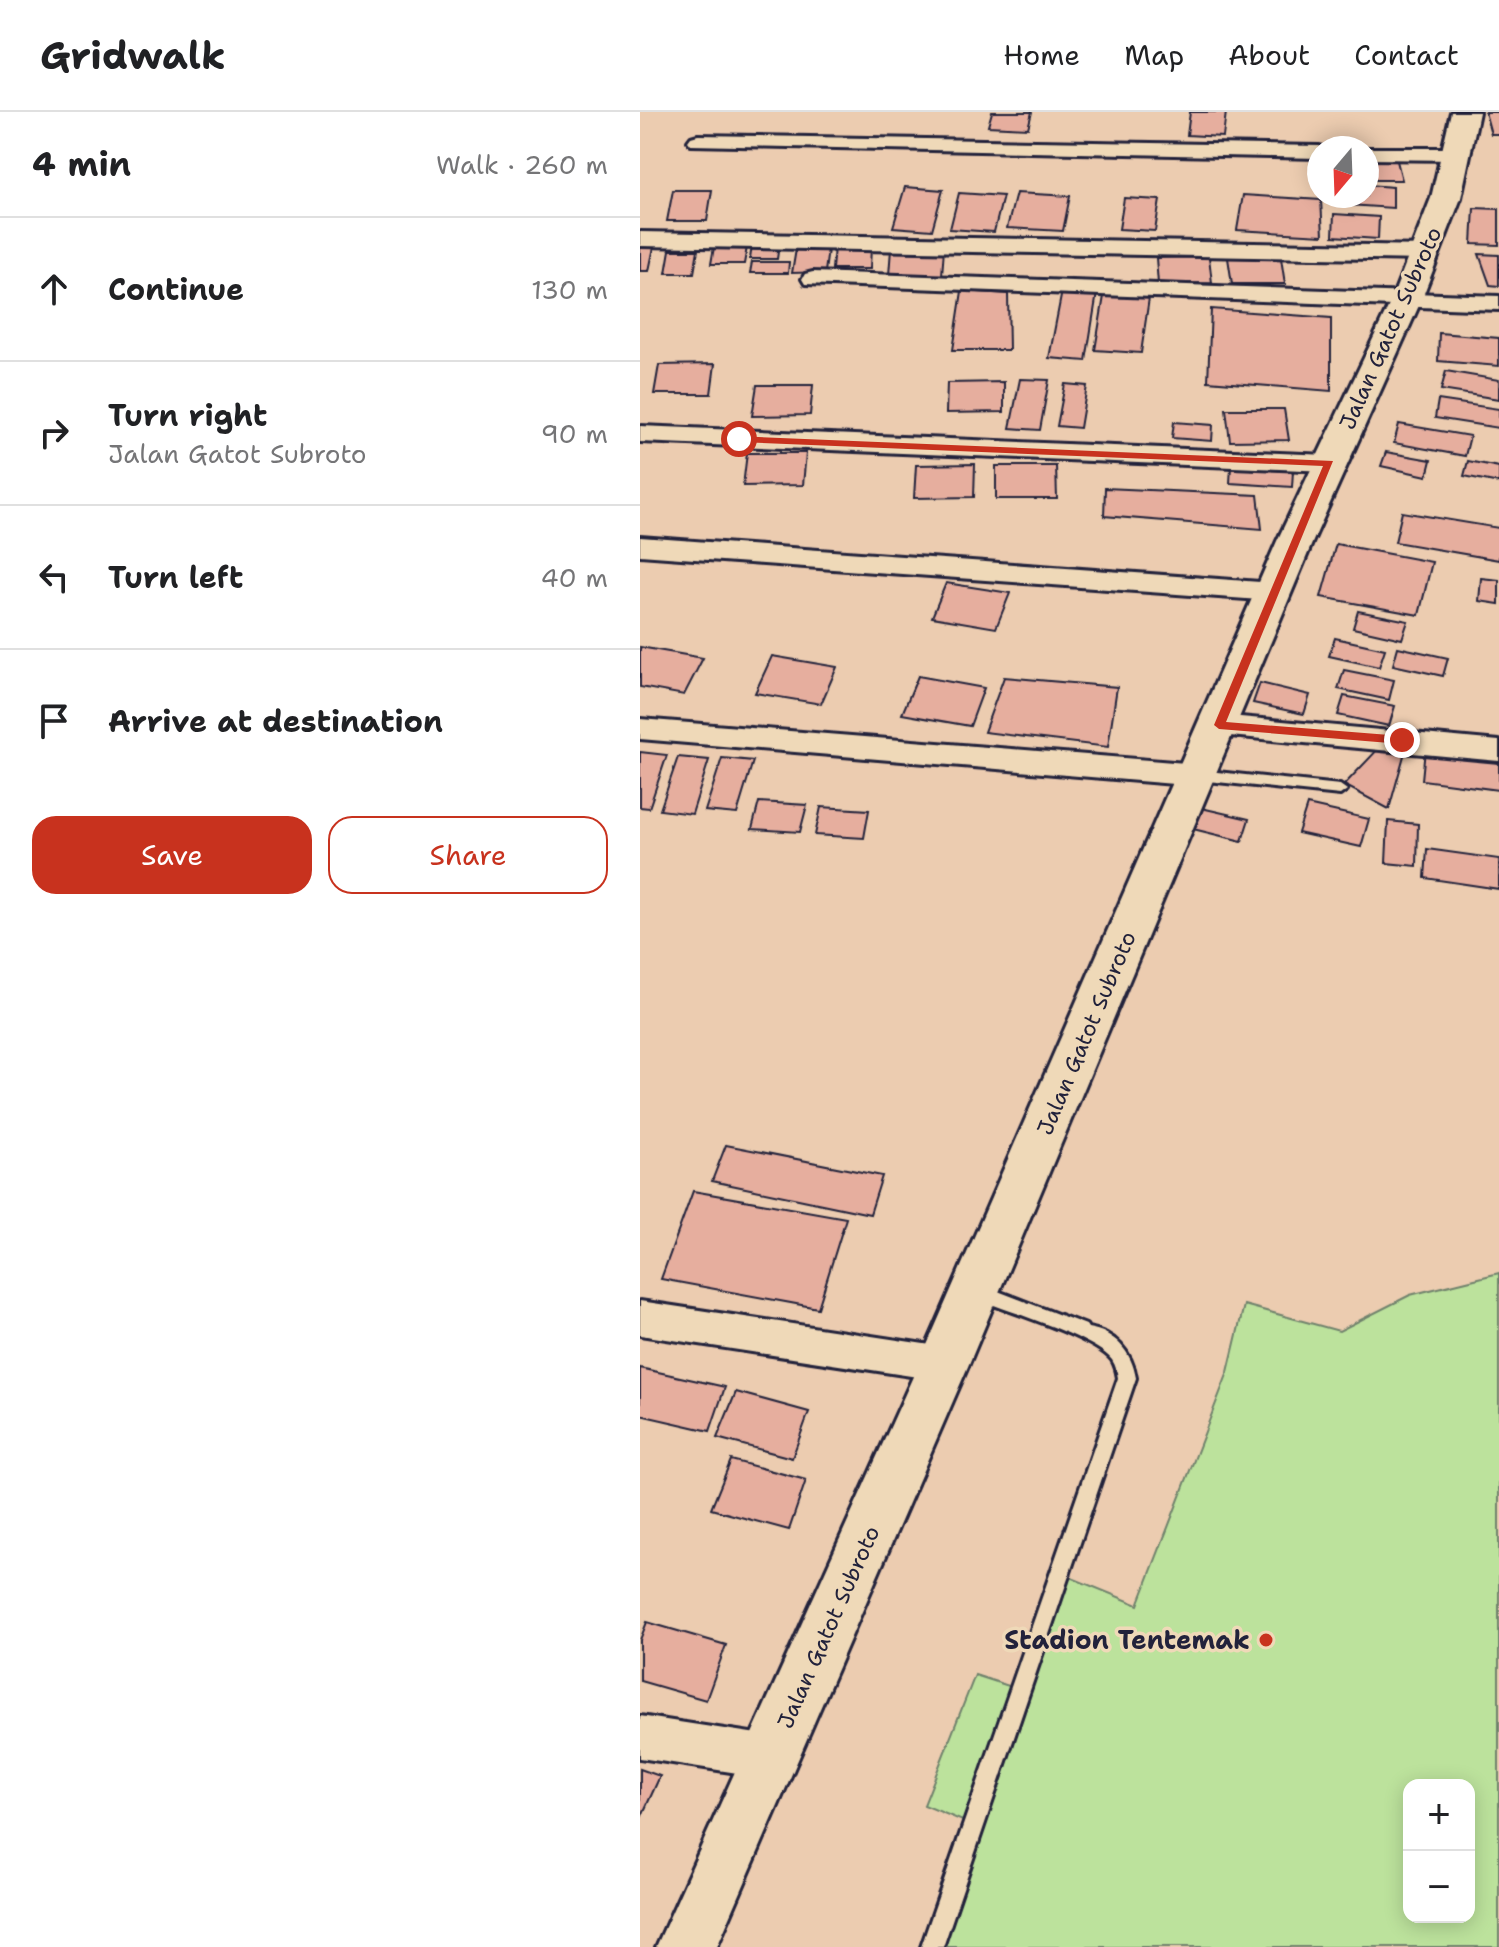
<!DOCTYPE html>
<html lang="en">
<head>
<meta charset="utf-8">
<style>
	:root { --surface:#fff; --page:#f2f2f2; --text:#202124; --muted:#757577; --line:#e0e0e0; --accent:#c8321e }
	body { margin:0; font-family:"Shantell Sans",sans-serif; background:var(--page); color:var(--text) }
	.controls { position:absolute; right:24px; bottom:24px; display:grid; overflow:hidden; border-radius:16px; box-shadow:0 4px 20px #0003 }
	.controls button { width:72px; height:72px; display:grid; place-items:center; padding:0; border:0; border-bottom:2px solid var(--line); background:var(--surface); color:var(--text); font:40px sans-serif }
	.compass { position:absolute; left:667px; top:24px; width:72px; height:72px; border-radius:50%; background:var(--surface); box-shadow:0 4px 20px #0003; rotate:199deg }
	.stop { position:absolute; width:24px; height:24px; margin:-18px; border:6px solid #c8321e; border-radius:50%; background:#fff }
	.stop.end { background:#c8321e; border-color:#fff; box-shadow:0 2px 8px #0008 }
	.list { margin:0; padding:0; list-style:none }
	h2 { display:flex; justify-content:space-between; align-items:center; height:104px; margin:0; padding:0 32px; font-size:34px }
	h2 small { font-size:26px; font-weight:400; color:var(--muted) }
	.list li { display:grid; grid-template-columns:52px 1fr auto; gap:24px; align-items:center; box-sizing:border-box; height:144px; padding:0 32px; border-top:2px solid var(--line) }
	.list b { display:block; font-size:30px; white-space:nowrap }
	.list p { margin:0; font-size:26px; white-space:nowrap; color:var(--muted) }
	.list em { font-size:26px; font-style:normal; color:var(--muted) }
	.actions { display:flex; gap:16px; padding:24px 32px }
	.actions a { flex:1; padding:18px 0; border:2px solid var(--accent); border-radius:24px; text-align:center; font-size:28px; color:var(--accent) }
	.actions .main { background:var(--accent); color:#fff }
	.icon { flex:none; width:44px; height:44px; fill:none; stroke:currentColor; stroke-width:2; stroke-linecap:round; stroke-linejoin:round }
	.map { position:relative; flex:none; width:859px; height:1835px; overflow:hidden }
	header { display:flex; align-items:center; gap:48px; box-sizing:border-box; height:112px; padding:0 40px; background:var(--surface); border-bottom:2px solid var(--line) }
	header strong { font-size:38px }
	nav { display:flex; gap:44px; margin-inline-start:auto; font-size:28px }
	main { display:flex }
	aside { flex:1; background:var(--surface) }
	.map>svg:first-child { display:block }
	.green { fill:#bce29c; stroke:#6f826c; stroke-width:2; fill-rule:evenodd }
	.building { fill:#e6ae9e; stroke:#22223b; stroke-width:2 }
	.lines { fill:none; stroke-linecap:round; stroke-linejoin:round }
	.lane-casing { stroke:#22223b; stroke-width:6 }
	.street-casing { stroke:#22223b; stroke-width:6 }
	.secondary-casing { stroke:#22223b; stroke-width:6 }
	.lane { fill:#efd9b8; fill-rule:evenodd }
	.street { fill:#efd9b8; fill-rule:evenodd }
	.secondary { fill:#efd9b8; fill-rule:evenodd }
	.route { fill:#c8321e }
	.poi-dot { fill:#c8321e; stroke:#efd9b8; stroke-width:3 }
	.labels { text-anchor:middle; stroke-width:7; stroke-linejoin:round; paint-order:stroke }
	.street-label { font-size:22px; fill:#22223b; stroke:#efd9b8 }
	.near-poi-label { font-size:26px; font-weight:bold; fill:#22223b; stroke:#efd9b8; text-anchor:end }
</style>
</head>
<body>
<header>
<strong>Gridwalk</strong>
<nav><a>Home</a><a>Map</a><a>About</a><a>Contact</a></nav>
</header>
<main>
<aside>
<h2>4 min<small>Walk · 260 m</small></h2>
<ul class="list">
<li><svg class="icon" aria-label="ahead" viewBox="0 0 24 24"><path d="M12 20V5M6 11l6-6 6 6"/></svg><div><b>Continue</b></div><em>130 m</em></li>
<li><svg class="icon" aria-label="right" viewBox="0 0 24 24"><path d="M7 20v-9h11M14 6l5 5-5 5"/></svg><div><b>Turn right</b><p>Jalan Gatot Subroto</p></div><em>90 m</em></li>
<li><svg class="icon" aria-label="left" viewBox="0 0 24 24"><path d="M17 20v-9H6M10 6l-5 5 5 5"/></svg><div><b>Turn left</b></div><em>40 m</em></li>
<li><svg class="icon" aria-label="arrive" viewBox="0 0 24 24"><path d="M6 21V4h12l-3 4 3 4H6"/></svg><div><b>Arrive at destination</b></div></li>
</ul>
<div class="actions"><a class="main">Save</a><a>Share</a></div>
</aside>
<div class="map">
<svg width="859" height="1835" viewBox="0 0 859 1835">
	<rect width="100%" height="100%" fill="#ecccb0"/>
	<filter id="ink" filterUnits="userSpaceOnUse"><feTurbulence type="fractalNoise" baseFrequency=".0125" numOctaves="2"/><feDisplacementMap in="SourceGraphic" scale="16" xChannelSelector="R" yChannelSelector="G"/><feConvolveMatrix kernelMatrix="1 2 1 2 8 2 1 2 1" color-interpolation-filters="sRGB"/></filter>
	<g filter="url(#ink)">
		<path class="green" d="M859 1161V1835H292L335 1714 284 1693 335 1563 378 1577 415 1459 498 1493 588 1260 604 1193 699 1219 770 1183ZM769 1673H829V1805H769Z"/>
		<g class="building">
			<path d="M352 0H392L388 16 348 14Z"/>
			<path d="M550 0H586L583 25 547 23Z"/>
			<path d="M845 0H859V22H851Z"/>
			<path d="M727 45H756L762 68H727Z"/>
			<path d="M727 73 753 75V96L708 93V84H727Z"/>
			<path d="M265 75 303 78 292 118 253 115Z"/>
			<path d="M33 78H72L67 109H27Z"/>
			<path d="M319 81 363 84 354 120 310 117Z"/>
			<path d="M376 81 430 84 423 119 367 116Z"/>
			<path d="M603 83 681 88 683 123 597 118Z"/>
			<path d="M484 86 520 88 515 119 479 117Z"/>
			<path d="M834 96 859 97V133L832 132Z"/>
			<path d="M694 102 739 105 738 127 693 124Z"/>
			<path d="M112 133H139L137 147H110Z"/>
			<path d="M231 134 230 157H192L194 135Z"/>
			<path d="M0 135H14L9 159H0Z"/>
			<path d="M74 135H107L104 152H71Z"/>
			<path d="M156 137H188L185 160 152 161Z"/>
			<path d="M251 137H304L302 163H249Z"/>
			<path d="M30 138H58L54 161H26Z"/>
			<path d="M839 142 859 143V174L850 173Z"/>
			<path d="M569 145 572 171 518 172 516 146Z"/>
			<path d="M588 146H641L645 172H592Z"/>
			<path d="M112 150H149L148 161H110Z"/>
			<path d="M322 179 368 182 369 238H313Z"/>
			<path d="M422 179 457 181 446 249 409 246Z"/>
			<path d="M464 184 509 186 501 241 455 238Z"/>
			<path d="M571 197 691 206V279L568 269Z"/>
			<path d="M799 221 859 226V254L798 249Z"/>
			<path d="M75 252 71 282H14L19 253Z"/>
			<path d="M806 259 859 268V287L801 278Z"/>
			<path d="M380 267 409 268 400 318 370 316Z"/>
			<path d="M364 270V300L306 301 307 271Z"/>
			<path d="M425 272 447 274 440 316 417 314Z"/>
			<path d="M117 273H173L170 303 112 304Z"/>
			<path d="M798 288 859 297V316L795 306Z"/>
			<path d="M586 297H644L649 328 590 329Z"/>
			<path d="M534 310 573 313 572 329 532 326Z"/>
			<path d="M759 312 830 324 825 344 754 331Z"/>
			<path d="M746 340 791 348 787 364 741 354Z"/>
			<path d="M107 341H166L163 373 103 374Z"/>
			<path d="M828 349 859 355V371L824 364Z"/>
			<path d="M335 352 334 385 274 386 276 353Z"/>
			<path d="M356 354H416L417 387H356Z"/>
			<path d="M591 354 653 359 652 375 590 371Z"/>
			<path d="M465 376 618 383 622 417 464 404Z"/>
			<path d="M762 400 859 416V448L755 430Z"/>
			<path d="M696 432 792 450 779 503 681 485Z"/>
			<path d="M841 466 859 468V492L839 489Z"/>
			<path d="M306 471 370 481 356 516 292 505Z"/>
			<path d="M718 499 768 509 762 527 713 516Z"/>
			<path d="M695 526 745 537 739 555 689 544Z"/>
			<path d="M0 535 63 546 44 583 0 575Z"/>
			<path d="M758 535 808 546 803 564 753 553Z"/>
			<path d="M132 544 197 555 181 592 115 581Z"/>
			<path d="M704 558 754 568 749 588 698 577Z"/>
			<path d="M278 564 344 576 330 614 262 602Z"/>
			<path d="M364 565 477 575 468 635 344 620Z"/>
			<path d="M620 571 670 583 664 602 613 591Z"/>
			<path d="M704 584 755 594 749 614 698 603Z"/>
			<path d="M741 634 765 640 749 697 704 673Z"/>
			<path d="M785 637 859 647V678L782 668Z"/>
			<path d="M0 640 27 643 9 696 0 695Z"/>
			<path d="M38 645 69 648 52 702 20 698Z"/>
			<path d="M82 646 113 649 97 702 65 699Z"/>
			<path d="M119 690 167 693 160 720 112 717Z"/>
			<path d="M667 693 729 707 721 735 658 721Z"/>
			<path d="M181 695 229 698 224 726 175 723Z"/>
			<path d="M557 695 609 707 602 729 549 716Z"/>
			<path d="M748 709 778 712 777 754 746 751Z"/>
			<path d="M787 737 859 747V777L785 766Z"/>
			<path d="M86 1033 242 1064 230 1102 72 1069Z"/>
			<path d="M53 1079 206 1106 178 1196 21 1167Z"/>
			<path d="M0 1256 85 1275 70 1319 0 1303Z"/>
			<path d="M96 1280 169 1300 152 1346 77 1326Z"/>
			<path d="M91 1348 166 1368 149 1418 71 1397Z"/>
			<path d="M7 1510 86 1533 66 1588 0 1569V1528Z"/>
			<path d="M0 1657 20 1664 0 1708Z"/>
		</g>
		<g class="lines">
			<defs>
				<g id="lane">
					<path d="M558 658 700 673 707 678 700 683 558 668 551 663Z"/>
					<path d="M337 1171 446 1213 448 1216C475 1220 492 1240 496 1266L303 1835H281L478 1266C477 1260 476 1254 472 1248 454 1225 363 1197 331 1185L328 1179 331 1173Z"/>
				</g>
				<g id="street">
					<path d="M58 23 679 34 687 36H679V46L51 33 48 29 51 25Z"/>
					<path d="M722 36H819L829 42 819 48 727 47V36Z"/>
					<path d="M0 120 786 134 797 141 786 148 0 134Z"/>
					<path d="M173 160 859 184V198L165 172 162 167 165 162Z"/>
					<path d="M0 314 689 343 701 351 689 359 0 330Z"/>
					<path d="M0 425 634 471 643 474 647 480 643 486 634 489 0 443Z"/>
					<path d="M579 603 859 629V649L579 623 569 620 565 613 569 606Z"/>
					<path d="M0 607 558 652 568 655 572 663 568 671 558 674 0 627Z"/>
					<path d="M0 1189 304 1235 317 1240 322 1252 317 1264 304 1269 0 1223Z"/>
					<path d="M0 1604 130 1624 145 1630 151 1645 145 1660 130 1666 0 1646Z"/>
				</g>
				<path id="secondary" d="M811 0H839L821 86 781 189 673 429 329 1252 77 1835H16L284 1240 637 429 751 189 791 86Z"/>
			</defs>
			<use href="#lane" class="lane-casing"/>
			<use href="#street" class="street-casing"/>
			<use href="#secondary" class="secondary-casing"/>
			<use href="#lane" class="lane"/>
			<use href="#street" class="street"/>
			<use href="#secondary" class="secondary"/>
		</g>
	</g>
	<path class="route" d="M95 324 693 349 586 610 762 624 768 628 762 632 579 617 574 613 683 354 99 330Z"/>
	<circle class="poi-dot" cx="626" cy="1528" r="8"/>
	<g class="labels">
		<g class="street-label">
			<text transform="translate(750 216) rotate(-66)" y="8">Jalan Gatot Subroto</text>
			<text transform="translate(446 921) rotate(-67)" y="8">Jalan Gatot Subroto</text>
			<text transform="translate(188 1515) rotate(-66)" y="8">Jalan Gatot Subroto</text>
		</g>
		<g class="near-poi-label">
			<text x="610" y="1537">Stadion Tentemak</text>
		</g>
	</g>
</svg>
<div class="controls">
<button>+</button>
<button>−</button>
</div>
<svg class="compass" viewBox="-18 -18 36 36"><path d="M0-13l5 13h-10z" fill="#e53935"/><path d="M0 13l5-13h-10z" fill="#757577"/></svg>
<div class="stop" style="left:99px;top:327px"></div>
<div class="stop end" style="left:762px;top:628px"></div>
</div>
</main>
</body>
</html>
